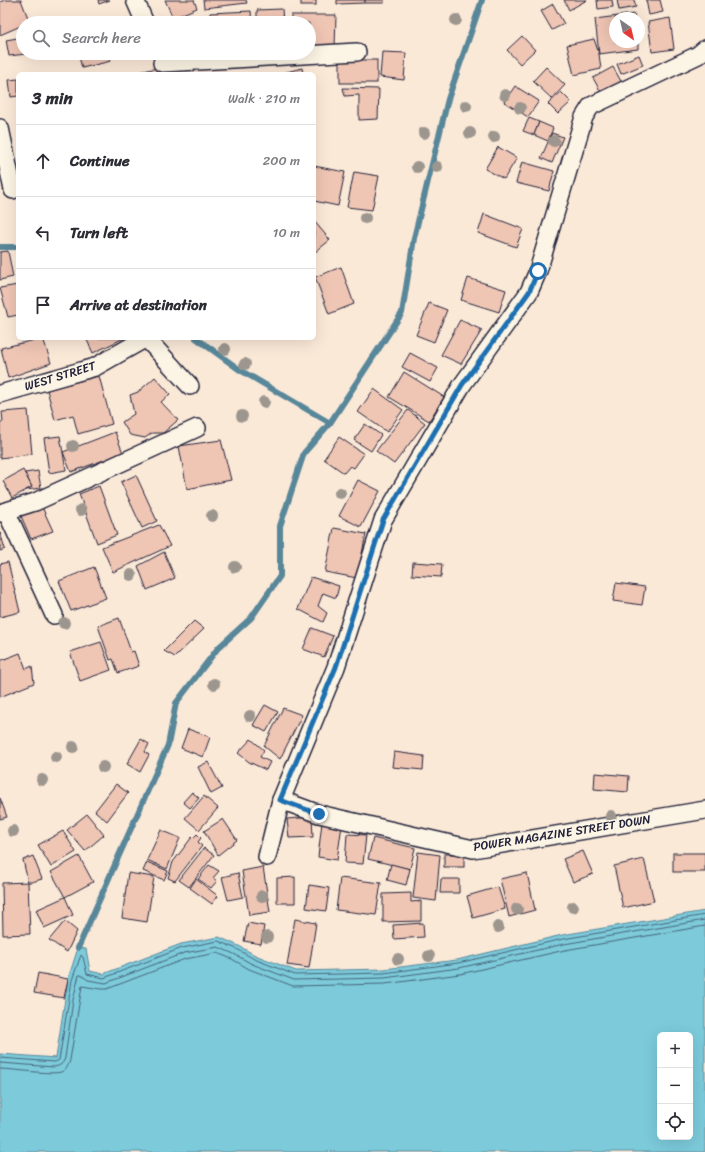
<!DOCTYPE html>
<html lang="en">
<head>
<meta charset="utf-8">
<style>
	:root { --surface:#fff; --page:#f7f7f7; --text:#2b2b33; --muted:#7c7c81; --line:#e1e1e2 }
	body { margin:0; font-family:Sriracha,sans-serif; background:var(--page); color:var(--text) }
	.controls { position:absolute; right:12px; bottom:12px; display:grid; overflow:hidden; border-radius:6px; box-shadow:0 4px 16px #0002 }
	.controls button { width:36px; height:36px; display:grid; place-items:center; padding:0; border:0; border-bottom:1px solid var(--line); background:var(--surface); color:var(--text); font:20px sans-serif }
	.compass { position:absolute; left:609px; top:12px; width:36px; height:36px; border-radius:50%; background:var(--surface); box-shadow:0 4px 16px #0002; rotate:146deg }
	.stop { position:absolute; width:12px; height:12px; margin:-9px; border:3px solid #1f6fb2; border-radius:50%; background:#fff }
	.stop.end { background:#1f6fb2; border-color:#fff; box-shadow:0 1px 4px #0008 }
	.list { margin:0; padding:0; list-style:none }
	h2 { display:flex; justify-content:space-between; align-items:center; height:52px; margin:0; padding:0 16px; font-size:17px }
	h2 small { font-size:13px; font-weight:400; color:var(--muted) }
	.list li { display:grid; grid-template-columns:26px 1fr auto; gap:12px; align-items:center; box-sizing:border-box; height:72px; padding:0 16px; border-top:1px solid var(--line) }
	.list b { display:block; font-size:15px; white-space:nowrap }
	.list em { font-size:13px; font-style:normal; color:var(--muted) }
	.icon { flex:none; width:22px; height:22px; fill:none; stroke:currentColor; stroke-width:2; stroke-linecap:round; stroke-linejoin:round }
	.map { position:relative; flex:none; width:705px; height:1152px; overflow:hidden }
	.search { position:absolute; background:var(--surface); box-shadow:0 4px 16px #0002; left:16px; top:16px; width:300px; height:44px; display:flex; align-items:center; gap:10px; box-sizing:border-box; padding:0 14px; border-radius:22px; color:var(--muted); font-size:15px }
	.panel { position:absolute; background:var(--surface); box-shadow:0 4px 16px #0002; left:16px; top:72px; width:300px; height:268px; border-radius:6px }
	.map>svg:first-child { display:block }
	.water { fill:#7ccada; stroke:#58879a; fill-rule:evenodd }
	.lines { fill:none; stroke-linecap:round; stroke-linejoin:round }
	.shore { stroke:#46657b; stroke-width:1 }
	.stream { stroke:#58879a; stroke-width:6 }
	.building { fill:#efc5b4; stroke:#22223b }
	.street-casing { stroke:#22223b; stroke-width:20 }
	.street { stroke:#fcf5e5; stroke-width:17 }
	.tree { fill:#9c968e }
	.route { stroke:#1f6fb2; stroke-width:5 }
	.labels { text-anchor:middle; stroke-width:3; stroke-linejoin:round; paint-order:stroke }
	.street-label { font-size:12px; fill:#22223b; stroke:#fcf5e5 }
</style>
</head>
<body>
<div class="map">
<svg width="705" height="1152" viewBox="0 0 705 1152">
	<rect width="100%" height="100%" fill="#fbe9d8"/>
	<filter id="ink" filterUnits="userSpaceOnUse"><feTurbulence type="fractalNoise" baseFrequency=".025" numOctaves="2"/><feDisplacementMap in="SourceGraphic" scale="8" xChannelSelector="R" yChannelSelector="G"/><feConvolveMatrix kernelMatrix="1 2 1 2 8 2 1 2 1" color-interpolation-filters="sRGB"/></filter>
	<g filter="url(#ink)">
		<path class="water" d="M705 911V1152H0V1054L56 1058 68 979 78 948 86 949 90 971 103 974 181 944 219 937 239 946 255 955 296 971 384 969 457 960 562 935ZM660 1035H690V1137H660Z"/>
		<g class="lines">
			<g class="shore">
				<path d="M0 1058 55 1062 59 1060 72 980 81 955 83 957 87 974 104 978 182 948 218 941 237 949 254 959 295 975 384 973 458 963 563 939 705 915"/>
				<path d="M0 1063 54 1067C60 1066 63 1064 65 1058L73 1000 79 975H81L88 980 106 983 184 953 218 947 234 954 252 964 294 980 384 978 459 968 564 944 705 920"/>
				<path d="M0 1069C11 1069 53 1075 61 1072 66 1070 69 1065 70 1060L82 986 101 989H107L185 959 217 953 232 959 249 969 293 986 385 984 460 974 565 950 705 926"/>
			</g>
			<g class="stream">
				<path d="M0 247H18"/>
				<path d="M196 338 240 370 330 423"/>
				<path d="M78 948 168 745 176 703 218 648 251 618 280 576V526L304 453 330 423 402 313 414 238 448 99 482 0"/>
			</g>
		</g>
		<g class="building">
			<path d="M5 0H21L30 23H23V25L0 35V2Z"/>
			<path d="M98 0H110L99 4Z"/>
			<path d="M165 0H194L197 8 173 18Z"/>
			<path d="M203 0H246L247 3 204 8Z"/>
			<rect x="301" y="0" width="15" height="5"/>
			<path d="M337 0H365V3L337 4Z"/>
			<rect x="365" y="0" width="19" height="3"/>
			<path d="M564 0H587L569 10Z"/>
			<path d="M597 0H612L613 7 598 9Z"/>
			<path d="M617 0H634L636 7 619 10Z"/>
			<path d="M646 0H660L663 12 649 15Z"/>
			<path d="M553 4 564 24 552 30 541 11Z"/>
			<path d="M282 9 283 23H257V10Z"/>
			<path d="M251 11 252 23H210V13Z"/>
			<path d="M634 14 635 18H615V42H638V49L599 54 595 19Z"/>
			<path d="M291 15H336L335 47H309V23H291Z"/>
			<path d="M670 18 674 49 652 52 648 22Z"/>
			<path d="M522 36 535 50 520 64 507 50Z"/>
			<path d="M23 37V53H34L9 56 6 40Z"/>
			<path d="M594 39 599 54 601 69 574 75 567 45Z"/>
			<path d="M382 52 406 53 404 80 380 77Z"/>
			<path d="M78 53H109L111 61 82 68Z"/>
			<path d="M121 53H133L122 56Z"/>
			<path d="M639 55 643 65 621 74 617 64Z"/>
			<rect x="340" y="60" width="37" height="23"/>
			<path d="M546 67 565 85 552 99 533 81Z"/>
			<path d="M613 67 622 83 602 94 593 78Z"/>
			<path d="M157 68V74H129Z"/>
			<path d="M302 68 303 74H279Z"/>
			<path d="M18 79V96L11 97 9 80Z"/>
			<path d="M515 86 539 101 528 117 504 102Z"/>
			<path d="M343 88 379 89 378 119 359 120V95L345 96Z"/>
			<path d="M561 92 571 102 558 114 548 104Z"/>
			<path d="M529 118 539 122 534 135 523 131Z"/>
			<path d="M539 122 553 128 548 141 534 135Z"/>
			<path d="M552 133 563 137 552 163 541 158Z"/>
			<path d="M498 147 517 158 504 179 485 169Z"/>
			<path d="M522 162 554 171 549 191 516 183Z"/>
			<path d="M314 166 345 172 338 206 314 201Z"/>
			<path d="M354 172 379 176 372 210 347 207Z"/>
			<path d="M484 214 523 229 516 247 478 233Z"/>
			<path d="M314 221 330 240 314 253Z"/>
			<path d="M8 251 13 277 0 280V252Z"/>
			<path d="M341 267 354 304 329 314 315 277Z"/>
			<path d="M468 278 506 290 499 312 461 300Z"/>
			<path d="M18 285V315L8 317 0 288Z"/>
			<path d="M429 303 447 310 434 342 416 335Z"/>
			<path d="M460 320 482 330 461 364 441 355Z"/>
			<path d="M43 338 51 363 8 378 1 348Z"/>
			<path d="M86 338H124L93 353Z"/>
			<path d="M410 353 438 368 430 382 402 367Z"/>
			<path d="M404 372 444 397 429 421 389 397Z"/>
			<path d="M99 376 112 424 78 434 73 415 55 420 47 390Z"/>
			<path d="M155 377 170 394 161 402 178 420 163 433H152L145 438 130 435 122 422 134 414 130 395 138 392Z"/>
			<path d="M374 389 403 410 387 432 358 412Z"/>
			<path d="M28 410 32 454 0 458V422H3L2 412Z"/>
			<path d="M408 410 425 423 394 464 376 451Z"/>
			<path d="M365 424 381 435 371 451 354 440Z"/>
			<path d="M115 432 123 453 71 472 63 452Z"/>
			<path d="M60 436 66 470 49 473 44 438Z"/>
			<path d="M339 437 364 454 354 468 350 466 344 473 324 459Z"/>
			<path d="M221 440 231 480 187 489 179 446Z"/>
			<path d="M23 470 32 487 12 498 3 481Z"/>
			<path d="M38 471 41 488 26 490 32 487 25 473Z"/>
			<path d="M136 475 157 521 142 528 121 482Z"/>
			<path d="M358 480 380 491 361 527 339 516Z"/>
			<path d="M99 486 117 535 97 543 79 494Z"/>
			<path d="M42 507 53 531 31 539 21 516Z"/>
			<path d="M159 525 170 546 113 572 102 547Z"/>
			<path d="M334 528 366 534 357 578 325 572Z"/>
			<path d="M0 532 5 549 0 551Z"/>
			<path d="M164 552 175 578 147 590 138 566Z"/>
			<path d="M8 562 20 612 0 617V564Z"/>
			<path d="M413 562 442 564 441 577 412 575Z"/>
			<path d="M94 567 106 598 71 611 59 581Z"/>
			<path d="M311 577 339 586 336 598 323 593 318 606 327 613 323 622 298 609Z"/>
			<path d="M616 583 645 587 642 605 613 601Z"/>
			<path d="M119 618 131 652 134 651 139 666 118 673 113 659 110 660 98 626Z"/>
			<path d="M194 621 204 629 175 657 164 651Z"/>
			<path d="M312 628 333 636 324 657 303 649Z"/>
			<path d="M101 642 111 670 80 681 70 652Z"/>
			<path d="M20 653 26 669 32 666 34 683 0 697V661Z"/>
			<path d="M265 705 278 712 266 732 253 725Z"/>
			<path d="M283 708 302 715 280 759 264 746Z"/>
			<path d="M188 729 210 737 203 757 181 748Z"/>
			<path d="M141 739 149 744 145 752 149 755 140 772 127 764Z"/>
			<path d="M251 739 264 750 260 757 270 762 266 770 249 762 238 753Z"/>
			<path d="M394 752 424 756 423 770 392 767Z"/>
			<path d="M208 762 222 788 211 794 198 767Z"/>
			<path d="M595 773 629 776 628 792 594 789Z"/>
			<path d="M116 784 128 793 107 821 95 811Z"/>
			<path d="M192 792 199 798 190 808 183 802Z"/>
			<path d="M204 796 218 808 199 830 185 818Z"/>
			<path d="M0 798 7 817 0 819Z"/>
			<path d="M87 814 104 835 85 851 67 830Z"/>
			<path d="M312 817 313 837 289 838 287 819Z"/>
			<path d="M223 819 237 840 218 855 204 831Z"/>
			<path d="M322 822 342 825 337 860 318 857Z"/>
			<path d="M161 830 180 838 167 869 147 860Z"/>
			<path d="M63 831 76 852 51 867 38 845Z"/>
			<path d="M197 834 201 838 198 842 202 846 175 881 168 878 173 862 192 837 193 838Z"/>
			<path d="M347 834 366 835 363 864 345 863Z"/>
			<path d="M373 838 415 848 410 869 368 859Z"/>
			<path d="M204 848 214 855 189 887 179 880Z"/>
			<path d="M583 851 593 874 573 882 563 859Z"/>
			<path d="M418 852 440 855 436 901 413 898Z"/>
			<rect x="673" y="853" width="32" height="19"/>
			<rect x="444" y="854" width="20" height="13"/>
			<path d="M33 856 42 879 32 882H28L23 860Z"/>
			<path d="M79 856 93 882 65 897 51 872Z"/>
			<path d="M644 859 654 901 623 908 614 866Z"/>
			<path d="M147 862 168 871 164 880 143 871Z"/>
			<path d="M391 864 410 869 406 885 387 880Z"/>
			<path d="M209 865 219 871 213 878 217 881 211 888 198 879Z"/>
			<path d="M263 867 270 912 249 915 242 871Z"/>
			<path d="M128 873 154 877 147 922 122 918Z"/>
			<path d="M238 873 243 897 228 900 222 877Z"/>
			<path d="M527 873 535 910 509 917 500 879Z"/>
			<path d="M295 877V903H277V878Z"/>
			<path d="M340 878 381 883 376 915 336 910Z"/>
			<path d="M196 879 218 896 212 904 190 888Z"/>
			<path d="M441 879H459V893H440Z"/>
			<path d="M28 882 30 934 3 935 2 883Z"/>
			<path d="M309 885 329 888 326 911 306 908Z"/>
			<path d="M498 887 505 909 473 918 467 896Z"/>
			<path d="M411 893V902L421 901V921L383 922V894Z"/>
			<path d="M65 897 73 915 44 928 36 910Z"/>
			<path d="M295 919 316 923 309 968 287 965Z"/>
			<path d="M65 921 77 931 67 952 49 940Z"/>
			<path d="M248 923 264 926 261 944 244 941Z"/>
			<path d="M423 923 424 937 394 939 393 925Z"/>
			<path d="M38 973 68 979 64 998 34 993Z"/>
		</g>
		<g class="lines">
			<defs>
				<g id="street">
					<path d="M135 0 145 23"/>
					<path d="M162 63 357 52"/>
					<path d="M0 128 13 190"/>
					<path d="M0 394 95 367 146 338 190 386"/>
					<path d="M6 511 54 615"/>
					<path d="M0 513 35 502 197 428"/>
					<path d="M281 800 319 814 473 849 705 810"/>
					<path d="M267 857 281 800 336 667 383 520 462 385 529 292 538 271 584 117 591 106 698 55 705 49"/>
				</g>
			</defs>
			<use href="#street" class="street-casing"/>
			<use href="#street" class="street"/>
		</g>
		<g class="tree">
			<circle cx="456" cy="20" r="6"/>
			<circle cx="505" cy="95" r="6"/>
			<circle cx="466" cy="106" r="6"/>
			<circle cx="520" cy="108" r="6"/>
			<circle cx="424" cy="133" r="6"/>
			<circle cx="470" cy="133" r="6"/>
			<circle cx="494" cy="137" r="6"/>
			<circle cx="554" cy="141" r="6"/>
			<circle cx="417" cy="167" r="6"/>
			<circle cx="437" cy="167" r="6"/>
			<circle cx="365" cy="218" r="6"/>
			<circle cx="225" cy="349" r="6"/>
			<circle cx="245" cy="364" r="6"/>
			<circle cx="264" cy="402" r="6"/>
			<circle cx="242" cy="416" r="6"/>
			<circle cx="73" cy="446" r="6"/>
			<circle cx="340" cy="493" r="6"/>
			<circle cx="81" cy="510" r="6"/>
			<circle cx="212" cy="516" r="6"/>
			<circle cx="235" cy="567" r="6"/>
			<circle cx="131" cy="575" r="6"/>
			<circle cx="64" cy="623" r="6"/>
			<circle cx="214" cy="684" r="6"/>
			<circle cx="250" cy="716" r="6"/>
			<circle cx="73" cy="747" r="6"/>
			<circle cx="56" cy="757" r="6"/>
			<circle cx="103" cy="767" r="6"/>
			<circle cx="42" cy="780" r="6"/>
			<circle cx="611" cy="816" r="6"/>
			<circle cx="13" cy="831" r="6"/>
			<circle cx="262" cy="896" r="6"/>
			<circle cx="573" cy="907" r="6"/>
			<circle cx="517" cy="909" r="6"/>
			<circle cx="498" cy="927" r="6"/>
			<circle cx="267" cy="937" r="6"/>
			<circle cx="429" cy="956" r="6"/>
			<circle cx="398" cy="959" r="6"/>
		</g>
	</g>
	<g class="lines" filter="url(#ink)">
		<path class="route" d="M319 814 280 800 336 667 383 520 462 385 529 292 538 271"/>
	</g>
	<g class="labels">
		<g class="street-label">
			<text transform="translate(60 376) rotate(-17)" y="4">WEST STREET</text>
			<text transform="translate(562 833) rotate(-9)" y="4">POWER MAGAZINE STREET DOWN</text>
		</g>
	</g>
</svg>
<div class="controls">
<button>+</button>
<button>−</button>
<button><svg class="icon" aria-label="locate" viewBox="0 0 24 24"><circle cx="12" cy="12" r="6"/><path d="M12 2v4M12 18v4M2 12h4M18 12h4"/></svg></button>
</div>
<svg class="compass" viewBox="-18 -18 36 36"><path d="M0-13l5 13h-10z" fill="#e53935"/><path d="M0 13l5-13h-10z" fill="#7c7c81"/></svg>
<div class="stop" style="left:538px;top:271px"></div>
<div class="stop end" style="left:319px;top:814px"></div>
<div class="search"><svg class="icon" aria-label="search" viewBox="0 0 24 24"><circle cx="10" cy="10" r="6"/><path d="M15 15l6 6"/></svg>Search here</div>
<section class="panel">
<h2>3 min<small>Walk · 210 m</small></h2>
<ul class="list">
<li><svg class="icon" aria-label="ahead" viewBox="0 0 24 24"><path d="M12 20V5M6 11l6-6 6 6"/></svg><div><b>Continue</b></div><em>200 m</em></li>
<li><svg class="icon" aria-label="left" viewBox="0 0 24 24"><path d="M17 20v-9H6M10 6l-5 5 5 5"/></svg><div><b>Turn left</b></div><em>10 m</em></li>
<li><svg class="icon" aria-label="arrive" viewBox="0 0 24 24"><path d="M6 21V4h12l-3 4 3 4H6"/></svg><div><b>Arrive at destination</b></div></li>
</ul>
</section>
</div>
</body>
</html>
